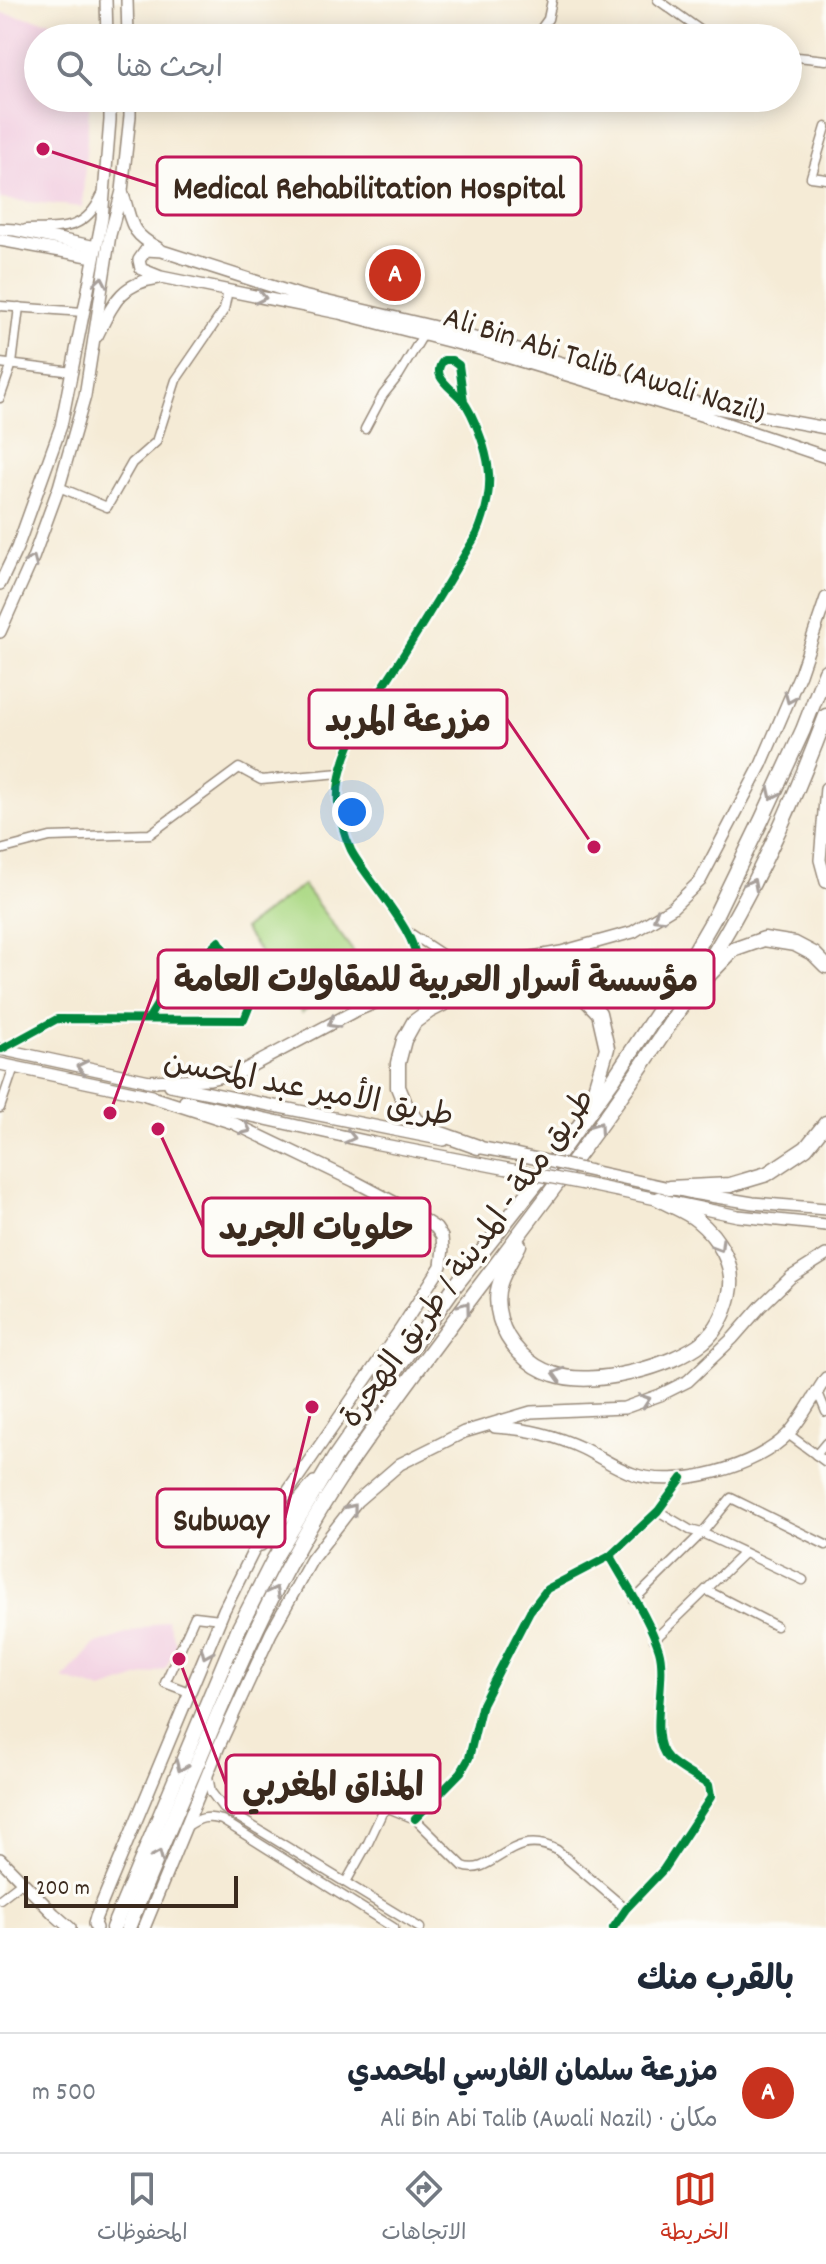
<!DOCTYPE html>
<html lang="ar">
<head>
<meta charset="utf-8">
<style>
	:root { --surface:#fff; --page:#f6f6f7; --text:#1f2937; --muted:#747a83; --line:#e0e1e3; --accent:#c8321e }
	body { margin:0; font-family:Dekko,"Playpen Sans Arabic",sans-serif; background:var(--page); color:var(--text); direction:rtl }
	.scale { position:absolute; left:24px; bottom:20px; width:214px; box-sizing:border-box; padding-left:8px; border:4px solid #3b2a1e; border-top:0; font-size:22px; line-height:28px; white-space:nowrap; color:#3b2a1e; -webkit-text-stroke:6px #fdfcf7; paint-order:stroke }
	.you { position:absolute; left:352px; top:812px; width:28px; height:28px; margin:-20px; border:6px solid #fff; border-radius:50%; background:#1a73e8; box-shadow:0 0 0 12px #1a73e833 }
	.badge { display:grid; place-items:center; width:52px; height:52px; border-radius:50%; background:var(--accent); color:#fff; font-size:26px; font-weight:700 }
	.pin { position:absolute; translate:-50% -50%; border:4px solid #fff; box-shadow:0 2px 8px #0006 }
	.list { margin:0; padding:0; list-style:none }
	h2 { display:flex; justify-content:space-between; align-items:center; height:104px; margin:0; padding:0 32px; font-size:34px }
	h2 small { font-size:26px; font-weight:400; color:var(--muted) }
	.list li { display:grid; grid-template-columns:52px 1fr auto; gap:24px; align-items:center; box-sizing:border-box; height:120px; padding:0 32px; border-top:2px solid var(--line) }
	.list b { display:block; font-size:30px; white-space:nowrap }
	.list p { margin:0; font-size:26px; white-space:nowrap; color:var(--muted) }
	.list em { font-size:26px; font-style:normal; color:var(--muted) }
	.icon { flex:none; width:44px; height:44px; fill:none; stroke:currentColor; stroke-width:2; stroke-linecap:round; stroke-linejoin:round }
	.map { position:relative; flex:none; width:826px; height:1928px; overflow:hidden; direction:ltr }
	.search { position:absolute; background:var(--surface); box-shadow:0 4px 20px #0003; left:24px; right:24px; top:24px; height:88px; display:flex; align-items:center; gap:20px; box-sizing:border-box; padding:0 28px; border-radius:44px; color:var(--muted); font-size:30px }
	.sheet { height:224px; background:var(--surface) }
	nav { display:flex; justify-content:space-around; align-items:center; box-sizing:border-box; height:112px; border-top:2px solid var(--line); background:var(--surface); font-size:22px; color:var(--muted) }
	nav a { display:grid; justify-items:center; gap:4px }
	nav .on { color:var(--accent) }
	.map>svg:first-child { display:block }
	.built { fill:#f2cfe1 }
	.green { fill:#acd985; stroke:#748252; stroke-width:2 }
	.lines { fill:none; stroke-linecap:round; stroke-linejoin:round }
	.minor-casing { stroke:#988a7a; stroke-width:11 }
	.secondary-casing { stroke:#988a7a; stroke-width:14 }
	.motorway-casing { stroke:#988a7a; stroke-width:17 }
	.minor { stroke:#fff; stroke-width:8 }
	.secondary { stroke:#fff; stroke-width:11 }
	.motorway { stroke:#fff; stroke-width:14 }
	.secondary-bridge-casing { stroke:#988a7a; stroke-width:14; stroke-linecap:butt }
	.secondary-bridge { stroke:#fff; stroke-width:11 }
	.cycleway-casing { stroke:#fdfcf7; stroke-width:13 }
	.cycleway { stroke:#00873e; stroke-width:8 }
	.oneway { stroke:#a79f9a }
	.labels { text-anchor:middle; stroke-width:7; stroke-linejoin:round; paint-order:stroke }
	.street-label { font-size:32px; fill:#3b2a1e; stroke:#fdfcf7 }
	.leader { fill:none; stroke:#c2185b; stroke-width:3 }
	.callout-dot { fill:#c2185b; stroke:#fdfcf7; stroke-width:3 }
	.callout { fill:#fdfcf7; stroke:#c2185b; stroke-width:3 }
	.callout-label { font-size:34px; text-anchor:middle; font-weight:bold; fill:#3b2a1e }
</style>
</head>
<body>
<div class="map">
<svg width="826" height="1928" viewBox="0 0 826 1928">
	<rect width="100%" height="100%" fill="#fdfcf7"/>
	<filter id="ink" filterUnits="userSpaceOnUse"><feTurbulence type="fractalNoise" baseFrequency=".0125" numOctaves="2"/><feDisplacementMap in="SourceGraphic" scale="16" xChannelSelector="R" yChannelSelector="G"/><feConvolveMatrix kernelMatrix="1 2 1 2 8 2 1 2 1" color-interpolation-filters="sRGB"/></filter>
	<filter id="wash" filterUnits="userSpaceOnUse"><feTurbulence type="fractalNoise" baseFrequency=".006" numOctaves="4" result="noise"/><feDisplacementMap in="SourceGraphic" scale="32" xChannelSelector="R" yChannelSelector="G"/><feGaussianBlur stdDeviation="1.8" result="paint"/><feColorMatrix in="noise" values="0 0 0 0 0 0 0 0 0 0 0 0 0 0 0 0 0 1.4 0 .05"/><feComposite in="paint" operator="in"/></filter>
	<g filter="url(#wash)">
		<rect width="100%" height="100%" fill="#f5ebd6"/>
		<g class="built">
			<path d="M0 13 94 29V38H38V98H90L82 207 0 199Z"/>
			<path d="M167 1620 177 1646 165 1669 102 1690 63 1679 94 1645Z"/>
		</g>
		<path class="green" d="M303 885 365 967 302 1013 244 929Z"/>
	</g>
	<g filter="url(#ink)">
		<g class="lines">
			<defs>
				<g id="minor">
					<path d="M658 0 700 30 706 38"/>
					<path d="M535 37 548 19 552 0"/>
					<path d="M788 56 826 60"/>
					<path d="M826 127 811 177 826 179"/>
					<path d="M26 229C60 228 85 232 101 196"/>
					<path d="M0 306 83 312"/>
					<path d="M0 363 73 372"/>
					<path d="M0 398 12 364 19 307"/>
					<path d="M365 429 383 395 399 375 423 335"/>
					<path d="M59 487 107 507 132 463 156 442 176 380 224 310 228 290"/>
					<path d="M0 850 50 837 150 834 239 768 261 780 340 773"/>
					<path d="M407 931 442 954 474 967"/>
					<path d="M396 993C403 985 416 975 417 963 419 934 369 880 353 854 344 838 339 819 338 801 336 750 379 696 404 654 429 614 453 574 477 534 496 489 492 458 471 414 468 409 466 403 461 399 451 387 429 376 444 360H452L459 365 464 402"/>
					<path d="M3 1049 57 1019 244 1020 252 1000 219 941 164 993 148 1019"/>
					<path d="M0 1108 14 1067"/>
					<path d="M817 1390 826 1412"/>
					<path d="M788 1434 826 1462"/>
					<path d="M816 1455 826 1443"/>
					<path d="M658 1511 690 1530 702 1533 803 1580"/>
					<path d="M610 1556C626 1585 649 1618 659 1650 668 1680 647 1738 668 1758 679 1769 696 1777 709 1785L711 1797 663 1870 626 1909 613 1928"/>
					<path d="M706 1590 776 1626"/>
					<path d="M634 1600 702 1533 731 1498 826 1545"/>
					<path d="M654 1640 744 1553"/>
					<path d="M189 1692 165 1683 195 1616 220 1619"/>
					<path d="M208 1776 211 1792 223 1808 420 1928"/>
					<path d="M415 1819 461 1772 469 1758 482 1704 530 1611 547 1589 610 1556 658 1511 682 1478"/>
					<path d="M186 1827C199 1818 207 1815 222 1820L394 1928"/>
					<path d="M346 1882 368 1843 382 1813 388 1808 415 1819 463 1866C493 1878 511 1826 557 1850L626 1909"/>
					<path d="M0 1899 22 1882"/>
				</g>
				<g id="secondary">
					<path d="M106 0 107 38"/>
					<path d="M127 0 128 38"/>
					<path d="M122 192C133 222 127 231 158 248"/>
					<path d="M0 229 15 230 96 247"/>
					<path d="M0 240 94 257"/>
					<path d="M97 336C113 304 120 283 159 278"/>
					<path d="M826 428 711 407 518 350 431 326 299 295 162 251 146 250 139 260 141 269 161 277 339 313 487 351 704 416 826 457"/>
					<path d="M0 584 17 548 61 426 102 219 110 120V98"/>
					<path d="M0 632 33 558 59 487 85 396 110 235 122 191 130 116V98"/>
					<path d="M826 788 820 860 826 882"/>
					<path d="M0 1049 154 1082"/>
					<path d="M0 1064 152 1096"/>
					<path d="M146 1081 210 1079 240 1072 353 1012 404 991 474 967 561 952 633 932 672 908 700 881 761 765 800 674 826 598"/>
					<path d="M170 1085 444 1140"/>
					<path d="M185 1101 374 1143 513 1170"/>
					<path d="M472 1146 515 1154"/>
					<path d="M596 1172 692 1193 753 1203 826 1209"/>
					<path d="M594 1186 738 1216 826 1225"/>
					<path d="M382 1381 405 1332"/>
					<path d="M495 1427C529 1429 554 1435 584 1449 600 1457 616 1468 633 1474 677 1489 757 1467 788 1434 803 1418 814 1395 826 1378"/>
					<path d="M261 1545 314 1482"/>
					<path d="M0 1859 54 1914 70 1928"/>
					<path d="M96 1928 94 1924 96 1917 224 1610 271 1516 400 1330 441 1266 443 1248 442 1237 436 1228 407 1209 354 1181 233 1123 146 1095"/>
					<path d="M144 1928 219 1746 271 1633 312 1559 357 1501 400 1464 464 1432 531 1412 624 1408 660 1395 688 1381 733 1338 761 1306 791 1277 826 1255"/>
				</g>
				<g id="motorway">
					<path d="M706 978 733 950 764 939 795 944 814 954 826 966"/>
					<path d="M478 1147 433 1131 416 1121 405 1104 398 1087V1063L404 1040 414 1022 429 1011 462 994 526 976 548 978 574 987 599 1013 607 1048 592 1099"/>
					<path d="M669 1188 730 1185 767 1174 806 1148 826 1123"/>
					<path d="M519 1245C513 1257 504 1270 500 1283 496 1294 497 1308 500 1319 507 1344 528 1366 553 1374 593 1388 672 1367 704 1341 718 1329 726 1311 730 1293 736 1265 718 1237 697 1220 686 1211 671 1206 659 1199"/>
					<path d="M113 1928 238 1630 274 1559 335 1457 369 1408 455 1286 553 1162 614 1078 673 989 714 918 762 819 803 730 826 671"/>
					<path d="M128 1928C154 1862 183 1798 210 1733 250 1640 292 1547 350 1463 474 1284 620 1118 729 928 767 861 799 788 826 716"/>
				</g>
			</defs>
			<use href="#minor" class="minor-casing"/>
			<use href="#secondary" class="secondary-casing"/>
			<use href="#motorway" class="motorway-casing"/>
			<use href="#minor" class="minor"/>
			<use href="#secondary" class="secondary"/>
			<use href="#motorway" class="motorway"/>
			<defs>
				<g id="secondary-bridge">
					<path d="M515 1154 596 1172"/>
					<path d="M513 1170 594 1186"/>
				</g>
			</defs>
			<use href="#secondary-bridge" class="secondary-bridge-casing"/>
			<use href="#secondary-bridge" class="secondary-bridge"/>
			<defs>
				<g id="cycleway">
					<path d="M394 995C401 987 413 977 416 966 422 936 365 878 351 850 344 835 340 819 338 803 334 751 381 692 407 649 431 611 454 572 477 534 496 489 492 458 471 414 468 409 466 403 461 399 451 387 429 376 444 360H452L459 365 464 402"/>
					<path d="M2 1049 57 1019 244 1020 252 1000 219 941 164 993 148 1019"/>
					<path d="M610 1556C626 1585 649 1618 659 1650 668 1680 647 1738 668 1758 679 1769 696 1777 709 1785L711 1797 663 1870 626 1909 613 1928"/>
					<path d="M415 1819 461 1772 469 1758 482 1704 530 1611 547 1589 610 1556 658 1511 682 1478"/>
				</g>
			</defs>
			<use href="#cycleway" class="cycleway-casing"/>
			<use href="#cycleway" class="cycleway"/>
		</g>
		<defs><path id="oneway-chevron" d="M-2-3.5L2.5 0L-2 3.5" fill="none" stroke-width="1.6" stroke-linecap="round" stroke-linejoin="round" transform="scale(2)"/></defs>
		<g class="oneway">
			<use href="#oneway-chevron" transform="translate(101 282) rotate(-80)"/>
			<use href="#oneway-chevron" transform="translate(261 297) rotate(12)"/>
			<use href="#oneway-chevron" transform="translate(32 561) rotate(-67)"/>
			<use href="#oneway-chevron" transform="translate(790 698) rotate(113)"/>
			<use href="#oneway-chevron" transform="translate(773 794) rotate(115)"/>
			<use href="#oneway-chevron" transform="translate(752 884) rotate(-63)"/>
			<use href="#oneway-chevron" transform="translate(658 917) rotate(149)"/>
			<use href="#oneway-chevron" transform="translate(333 1023) rotate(151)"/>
			<use href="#oneway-chevron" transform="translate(82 1067) rotate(-168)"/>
			<use href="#oneway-chevron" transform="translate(598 1127) rotate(-55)"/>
			<use href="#oneway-chevron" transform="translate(246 1129) rotate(25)"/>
			<use href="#oneway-chevron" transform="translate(350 1137) rotate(13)"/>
			<use href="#oneway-chevron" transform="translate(719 1246) rotate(59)"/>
			<use href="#oneway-chevron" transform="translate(465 1307) rotate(-53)"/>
			<use href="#oneway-chevron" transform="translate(558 1374) rotate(-164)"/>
			<use href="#oneway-chevron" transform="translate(645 1400) rotate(-19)"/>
			<use href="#oneway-chevron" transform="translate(352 1509) rotate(-50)"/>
			<use href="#oneway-chevron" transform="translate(274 1592) rotate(-63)"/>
			<use href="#oneway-chevron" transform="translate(206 1653) rotate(113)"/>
			<use href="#oneway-chevron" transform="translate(181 1766) rotate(113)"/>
			<use href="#oneway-chevron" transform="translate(158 1856) rotate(-67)"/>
		</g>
	</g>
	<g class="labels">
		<g class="street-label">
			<text transform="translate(605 363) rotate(17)" y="11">Ali Bin Abi Talib (Awali Nazil)</text>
			<text transform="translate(309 1087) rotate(11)" y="11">طريق الأمير عبد المحسن</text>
			<text transform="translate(466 1257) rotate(-54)" y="11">طريق مكة - المدينة / طريق الهجرة</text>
		</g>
	</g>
	<path class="leader" d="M43 149L157 186M594 847L507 719M110 1113L158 979M158 1129L203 1227M312 1407L285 1518M179 1659L226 1784"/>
	<g class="callout-dot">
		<circle cx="43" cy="149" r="8"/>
		<circle cx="594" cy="847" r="8"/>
		<circle cx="110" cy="1113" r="8"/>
		<circle cx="158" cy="1129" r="8"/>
		<circle cx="312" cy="1407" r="8"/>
		<circle cx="179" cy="1659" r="8"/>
	</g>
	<g class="callout">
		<rect x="157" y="157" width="424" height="58" rx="8"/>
		<rect x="309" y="690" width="198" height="58" rx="8"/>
		<rect x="158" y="950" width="556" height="58" rx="8"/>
		<rect x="203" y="1198" width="227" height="58" rx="8"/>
		<rect x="157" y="1489" width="128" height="58" rx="8"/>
		<rect x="226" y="1755" width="214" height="58" rx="8"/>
	</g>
	<g class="callout-label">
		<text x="369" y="198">Medical Rehabilitation Hospital</text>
		<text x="408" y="731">مزرعة المربد</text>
		<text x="436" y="991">مؤسسة أسرار العربية للمقاولات العامة</text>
		<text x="316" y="1239">حلويات الجريد</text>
		<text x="221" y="1530">Subway</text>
		<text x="333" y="1796">المذاق المغربي</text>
	</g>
</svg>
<div class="scale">200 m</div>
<div class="you"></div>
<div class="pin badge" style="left:395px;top:275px">A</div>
<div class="search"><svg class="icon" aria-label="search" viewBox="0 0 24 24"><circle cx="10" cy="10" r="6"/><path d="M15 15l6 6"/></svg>ابحث هنا</div>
</div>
<section class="sheet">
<h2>بالقرب منك<small></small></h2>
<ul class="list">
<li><span class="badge">A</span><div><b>مزرعة سلمان الفارسي المحمدي</b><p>مكان · Ali Bin Abi Talib (Awali Nazil)</p></div><em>500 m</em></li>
</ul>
</section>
<nav>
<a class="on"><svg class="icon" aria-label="map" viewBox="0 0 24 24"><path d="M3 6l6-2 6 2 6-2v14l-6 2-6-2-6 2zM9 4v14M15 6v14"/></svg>الخريطة</a>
<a><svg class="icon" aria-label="directions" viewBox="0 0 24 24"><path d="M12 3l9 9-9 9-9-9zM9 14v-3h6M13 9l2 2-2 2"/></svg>الاتجاهات</a>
<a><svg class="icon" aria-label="saved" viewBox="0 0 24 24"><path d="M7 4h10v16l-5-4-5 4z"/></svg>المحفوظات</a>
</nav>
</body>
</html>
